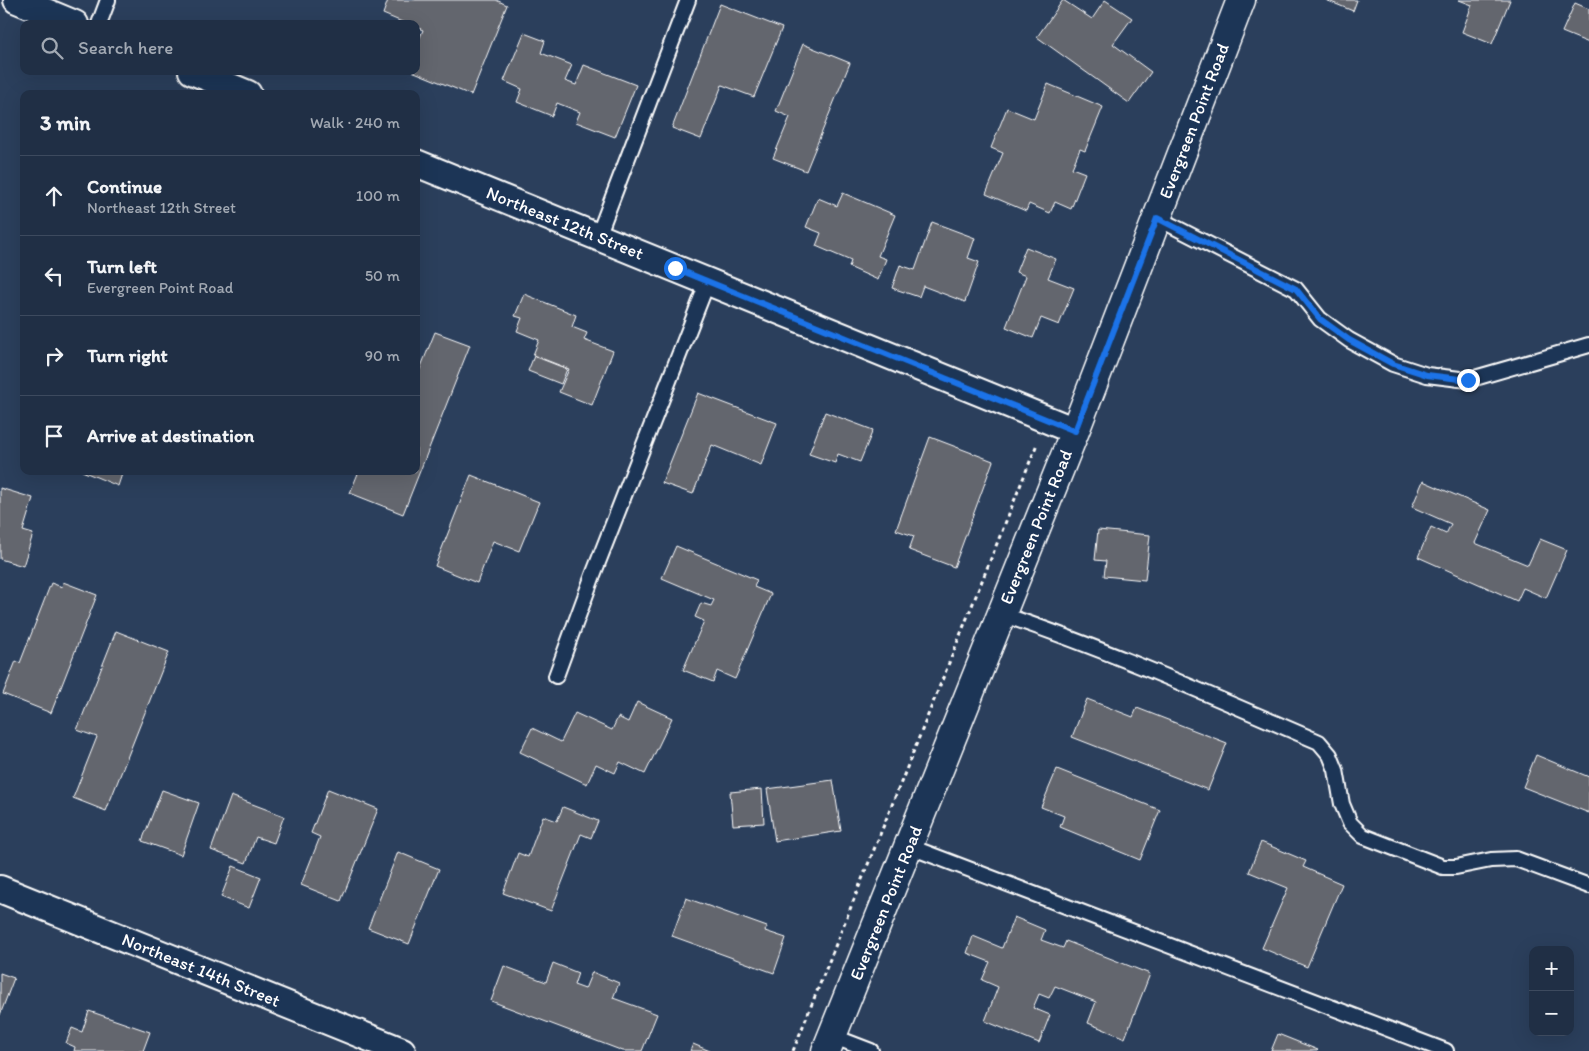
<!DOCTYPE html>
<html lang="en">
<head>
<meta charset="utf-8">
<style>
	:root { --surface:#202f45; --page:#2d3b50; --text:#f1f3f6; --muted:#a2a9b3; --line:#3d4a5e }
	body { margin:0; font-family:Itim,sans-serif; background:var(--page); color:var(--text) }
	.controls { position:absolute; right:15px; bottom:15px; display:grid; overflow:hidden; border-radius:10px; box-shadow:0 5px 20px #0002 }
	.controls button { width:45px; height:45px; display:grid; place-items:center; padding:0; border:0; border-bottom:1px solid var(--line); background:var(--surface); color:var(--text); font:25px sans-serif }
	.stop { position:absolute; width:15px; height:15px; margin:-11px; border:4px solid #1a73e8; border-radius:50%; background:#fff }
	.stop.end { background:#1a73e8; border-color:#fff; box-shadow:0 1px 5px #0008 }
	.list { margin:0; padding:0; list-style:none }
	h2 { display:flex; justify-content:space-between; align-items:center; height:65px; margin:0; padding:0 20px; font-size:21px }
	h2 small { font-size:16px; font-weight:400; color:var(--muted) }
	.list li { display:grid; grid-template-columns:32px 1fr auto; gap:15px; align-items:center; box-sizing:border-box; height:80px; padding:0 20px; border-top:1px solid var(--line) }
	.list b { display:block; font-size:19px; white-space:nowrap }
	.list p { margin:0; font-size:16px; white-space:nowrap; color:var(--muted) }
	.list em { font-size:16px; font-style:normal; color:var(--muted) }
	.icon { flex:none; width:28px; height:28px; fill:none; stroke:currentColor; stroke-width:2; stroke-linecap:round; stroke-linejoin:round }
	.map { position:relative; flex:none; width:1589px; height:1051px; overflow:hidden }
	.search { position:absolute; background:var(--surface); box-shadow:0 5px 20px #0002; left:20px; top:20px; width:400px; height:55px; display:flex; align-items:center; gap:12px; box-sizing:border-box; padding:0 18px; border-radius:10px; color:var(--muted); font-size:19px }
	.panel { position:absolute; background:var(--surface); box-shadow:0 5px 20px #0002; left:20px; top:90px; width:400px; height:385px; border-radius:10px }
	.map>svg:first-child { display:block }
	.building { fill:#64666e; stroke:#fff }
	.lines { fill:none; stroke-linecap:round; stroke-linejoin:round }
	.lane-casing { stroke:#fff; stroke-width:18 }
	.street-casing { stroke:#fff; stroke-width:30 }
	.secondary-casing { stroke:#fff; stroke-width:31 }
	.path { stroke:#fff; stroke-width:3; stroke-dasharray:4 4; stroke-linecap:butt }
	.lane { stroke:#1d3557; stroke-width:14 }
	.street { stroke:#1d3557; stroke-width:26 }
	.secondary { stroke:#1d3557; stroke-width:28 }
	.route { stroke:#1a73e8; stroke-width:6 }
	.labels { text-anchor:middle; stroke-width:5; stroke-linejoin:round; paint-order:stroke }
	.street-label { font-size:18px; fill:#fff; stroke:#1d3557 }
</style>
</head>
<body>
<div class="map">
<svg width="1589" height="1051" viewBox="0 0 1589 1051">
	<rect width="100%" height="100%" fill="#2b3f5c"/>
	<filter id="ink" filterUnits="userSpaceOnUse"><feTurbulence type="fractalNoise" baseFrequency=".02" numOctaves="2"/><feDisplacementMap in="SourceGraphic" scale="10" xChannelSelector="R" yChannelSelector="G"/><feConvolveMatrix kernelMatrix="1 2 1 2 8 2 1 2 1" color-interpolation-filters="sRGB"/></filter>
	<g filter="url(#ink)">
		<g class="building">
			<path d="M388 0H496L507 5 471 95 412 71H416V47L423 30 416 27V24H407L383 14Z"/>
			<path d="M1063 0 1092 19 1105 0 1132 18 1113 44 1151 72 1129 103 1037 37Z"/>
			<path d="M1326 0H1357L1353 11Z"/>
			<path d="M1459 0H1510L1492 44 1462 32 1472 5Z"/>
			<path d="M1575 3 1589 9V43L1562 32Z"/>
			<path d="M720 4 782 28 754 97 722 85 701 139 672 128Z"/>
			<path d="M524 33 545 41 541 53 572 65 565 81 576 85 584 65 636 85 615 137 576 122 580 112 557 103 552 116 517 102 522 89 504 81Z"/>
			<path d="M803 44 850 63 806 171 773 158 790 117 776 111Z"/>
			<path d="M1048 84 1103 107 1085 151 1080 149 1072 168 1085 173 1071 209 1055 202 1050 213 1029 204 1026 211 986 194 1003 153 991 148 1007 108 1034 119Z"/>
			<path d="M843 193 895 215 878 256 886 259 878 280 849 267 851 261 816 246 821 233 806 227 818 198 837 206Z"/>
			<path d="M932 222 975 238 968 258 979 262 965 302 923 286 919 297 892 288 900 265 915 270Z"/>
			<path d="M1026 247 1056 259 1048 278 1074 288 1059 325 1041 318 1033 338 1006 327 1026 276 1016 272Z"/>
			<path d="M524 294 576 315 572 327 587 333 584 340 613 351 592 405 559 392 569 369 533 355 539 340 517 331 522 318 515 316Z"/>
			<path d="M435 332 470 345 403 514 350 493 359 471H416V379Z"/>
			<path d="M534 356 567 369 561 384 528 371Z"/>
			<path d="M698 393 777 423 761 465 712 445 693 494 662 483Z"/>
			<path d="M825 412 873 430 860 462 838 454 835 463 809 454Z"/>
			<path d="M930 437 993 461 954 567 909 550 914 536 896 530Z"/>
			<path d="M82 471H123L118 486Z"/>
			<path d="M471 475 539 502 519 551 493 541 477 583 435 566Z"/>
			<path d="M1423 481 1490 510 1475 543 1528 565 1540 539 1567 550 1546 598 1523 588 1517 601 1418 557 1431 527 1446 534 1451 524 1412 507Z"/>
			<path d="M0 488 33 498 23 531 33 534 23 566 0 559Z"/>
			<path d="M1098 530 1150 535 1145 580 1104 576 1106 561 1095 560Z"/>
			<path d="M676 546 757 580 754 587 771 594 735 679 717 671 713 682 683 670 704 621 695 617 701 603 711 606 714 600 662 578Z"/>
			<path d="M63 582 97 595 51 713 3 694 16 661 20 663 51 583 62 587Z"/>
			<path d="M116 631 169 652 106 811 73 798 97 737 77 730Z"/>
			<path d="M1087 699 1133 717 1137 708 1227 743 1208 790 1072 737Z"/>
			<path d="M637 702 672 718 645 774 620 762 615 773 596 764 587 784 520 752 532 728 561 742 575 713 612 730 618 717 628 722Z"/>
			<path d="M1536 755 1589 777V813L1523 787Z"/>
			<path d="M1057 769 1160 810 1140 860 1060 827 1064 816 1041 807Z"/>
			<path d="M833 780 841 831 775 841 767 789Z"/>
			<path d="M328 789 378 809 341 901 301 885 320 837 311 833Z"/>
			<path d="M762 789 764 823 733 825 730 792Z"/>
			<path d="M162 790 199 803 181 855 142 841Z"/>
			<path d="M231 796 284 816 274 843 256 837 246 863 211 850Z"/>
			<path d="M563 807 598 821 591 838 581 834 551 911 503 893 518 853 528 857 543 816 557 821Z"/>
			<path d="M1261 842 1306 861 1303 867 1342 884 1307 967 1262 948 1288 888 1249 872Z"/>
			<path d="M398 852 439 869 409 944 368 928Z"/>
			<path d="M233 866 261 877 249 908 221 897Z"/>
			<path d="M686 898 767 927 765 931 786 938 774 973 672 936Z"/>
			<path d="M1014 917 1045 930 1041 940 1063 948 1066 941 1150 974 1125 1038 1088 1023 1096 1002 1055 986 1049 998 1039 994 1033 1008 1050 1015 1039 1043 985 1021 998 987 982 980 990 962 967 953 973 936 1002 948Z"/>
			<path d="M553 963 578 973 574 985 585 989 592 972 619 983 613 998 657 1014 642 1051H623L491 1001 504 966 546 982Z"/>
			<path d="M0 973 14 978 0 1015Z"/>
			<path d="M89 1011 150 1032 143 1051H74L75 1047 66 1043 72 1028 82 1032Z"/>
			<path d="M1278 1034 1318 1050 1317 1051H1271Z"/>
			<path d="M693 1044 710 1051H690Z"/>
		</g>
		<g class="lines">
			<defs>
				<g id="lane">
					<path d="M99 24 108 0"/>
					<path d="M1157 218 1296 289 1320 319 1349 340 1393 364 1427 375 1468 380 1589 345"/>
					<path d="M598 236 688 0"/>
					<path d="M1001 614C1109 650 1214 697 1319 742L1330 755 1336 770 1342 804 1350 823 1363 836 1443 867H1456L1491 860 1516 859 1589 886"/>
					<path d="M556 676 593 575 708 281"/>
					<path d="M908 846 1446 1051"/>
					<path d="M832 1036 871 1051"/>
				</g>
				<g id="street">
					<path d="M17 0 75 24"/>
					<path d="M192 71 248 94"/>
					<path d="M416 163 1075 431"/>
					<path d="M0 889 402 1051"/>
				</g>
				<path id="secondary" d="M826 1051 1075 431 1241 0"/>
			</defs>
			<use href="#lane" class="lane-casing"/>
			<use href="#street" class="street-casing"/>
			<use href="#secondary" class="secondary-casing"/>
			<path class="path" d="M793 1051 1037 444"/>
			<use href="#lane" class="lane"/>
			<use href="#street" class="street"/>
			<use href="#secondary" class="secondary"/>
		</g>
	</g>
	<g class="lines" filter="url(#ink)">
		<path class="route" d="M675 268 1075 431 1157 218 1296 289 1320 319 1349 340 1393 364 1427 375 1468 380"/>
	</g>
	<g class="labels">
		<g class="street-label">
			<text transform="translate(1194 121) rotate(-69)" y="6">Evergreen Point Road</text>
			<text transform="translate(565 223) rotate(22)" y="6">Northeast 12th Street</text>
			<text transform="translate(1036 527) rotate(-68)" y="6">Evergreen Point Road</text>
			<text transform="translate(886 903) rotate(-68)" y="6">Evergreen Point Road</text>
			<text transform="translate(201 970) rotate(22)" y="6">Northeast 14th Street</text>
		</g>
	</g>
</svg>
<div class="controls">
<button>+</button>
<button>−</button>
</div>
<div class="stop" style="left:675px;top:268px"></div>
<div class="stop end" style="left:1468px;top:380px"></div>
<div class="search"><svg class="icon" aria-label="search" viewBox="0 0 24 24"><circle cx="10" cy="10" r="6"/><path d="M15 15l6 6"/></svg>Search here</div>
<section class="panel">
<h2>3 min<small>Walk · 240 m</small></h2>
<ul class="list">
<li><svg class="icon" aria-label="ahead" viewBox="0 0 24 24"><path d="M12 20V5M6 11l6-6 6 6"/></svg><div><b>Continue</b><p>Northeast 12th Street</p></div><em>100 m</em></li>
<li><svg class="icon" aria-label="left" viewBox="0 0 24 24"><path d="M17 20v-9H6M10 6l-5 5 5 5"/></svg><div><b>Turn left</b><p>Evergreen Point Road</p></div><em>50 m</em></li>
<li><svg class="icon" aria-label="right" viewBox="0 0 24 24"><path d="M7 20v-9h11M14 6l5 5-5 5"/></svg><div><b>Turn right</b></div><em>90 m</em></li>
<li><svg class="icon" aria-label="arrive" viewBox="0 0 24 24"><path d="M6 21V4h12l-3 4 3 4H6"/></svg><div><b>Arrive at destination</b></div></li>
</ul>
</section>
</div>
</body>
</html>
